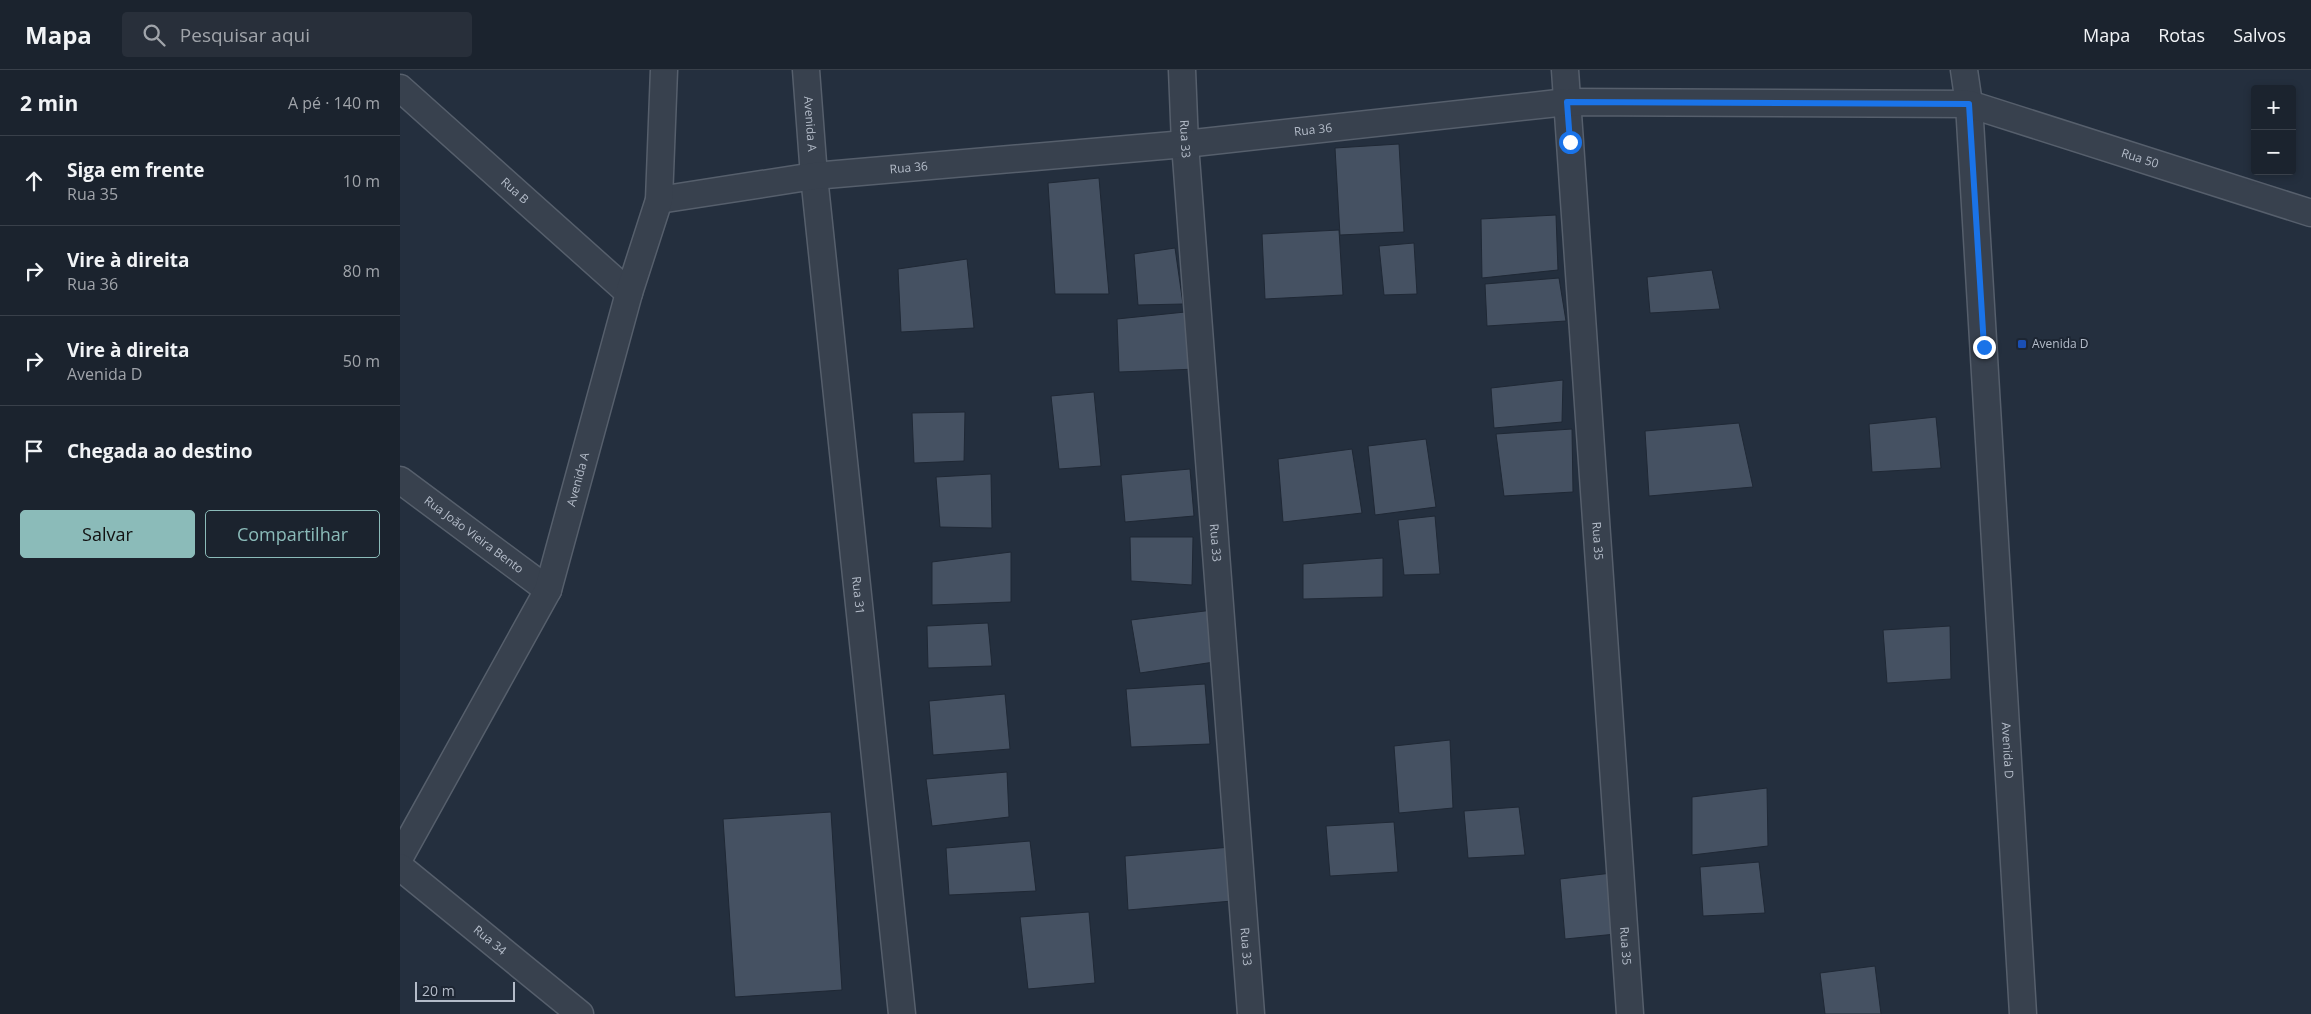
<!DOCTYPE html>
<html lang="pt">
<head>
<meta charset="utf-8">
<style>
	:root { --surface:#1b232e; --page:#282f3a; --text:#f1f3f6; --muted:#a0a4aa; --line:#39404a; --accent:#8bbbb9 }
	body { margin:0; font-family:"Open Sans",sans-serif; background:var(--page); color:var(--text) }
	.controls { position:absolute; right:15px; top:15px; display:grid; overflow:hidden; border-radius:5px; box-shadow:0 2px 8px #0003 }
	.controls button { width:45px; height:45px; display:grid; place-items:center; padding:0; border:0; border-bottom:1px solid var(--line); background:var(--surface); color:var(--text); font:25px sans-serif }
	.scale { position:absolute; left:15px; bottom:12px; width:100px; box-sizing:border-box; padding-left:5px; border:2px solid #b4bcc9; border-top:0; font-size:14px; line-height:18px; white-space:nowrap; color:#b4bcc9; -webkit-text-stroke:4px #1d2633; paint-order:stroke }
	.stop { position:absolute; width:15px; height:15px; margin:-11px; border:4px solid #1a73e8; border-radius:50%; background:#fff }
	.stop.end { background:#1a73e8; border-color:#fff; box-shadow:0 1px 5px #0008 }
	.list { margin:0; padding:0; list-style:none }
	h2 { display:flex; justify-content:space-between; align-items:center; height:65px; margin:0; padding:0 20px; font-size:21px }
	h2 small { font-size:16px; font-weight:400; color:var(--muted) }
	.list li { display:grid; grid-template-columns:32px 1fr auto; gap:15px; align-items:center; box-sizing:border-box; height:90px; padding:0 20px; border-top:1px solid var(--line) }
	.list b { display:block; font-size:19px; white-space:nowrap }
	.list p { margin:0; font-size:16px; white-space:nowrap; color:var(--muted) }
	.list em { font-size:16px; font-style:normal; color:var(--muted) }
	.actions { display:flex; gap:10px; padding:15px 20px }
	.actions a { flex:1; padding:11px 0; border:1px solid var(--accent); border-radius:5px; text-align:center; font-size:18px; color:var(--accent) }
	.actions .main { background:var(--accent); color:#111 }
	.icon { flex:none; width:28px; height:28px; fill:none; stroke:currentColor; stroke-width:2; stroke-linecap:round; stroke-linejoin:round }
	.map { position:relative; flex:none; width:1911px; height:944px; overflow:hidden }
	header { display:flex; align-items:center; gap:30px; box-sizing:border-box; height:70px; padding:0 25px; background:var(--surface); border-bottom:1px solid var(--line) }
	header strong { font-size:24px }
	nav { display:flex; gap:28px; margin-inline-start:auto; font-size:18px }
	.search { width:350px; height:45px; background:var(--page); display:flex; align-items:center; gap:12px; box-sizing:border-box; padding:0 18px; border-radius:5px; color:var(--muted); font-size:19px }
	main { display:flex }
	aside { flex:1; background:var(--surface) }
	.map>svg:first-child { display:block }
	.building { fill:#455162; stroke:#1f2835 }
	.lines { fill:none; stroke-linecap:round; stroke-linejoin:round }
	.minor-casing { stroke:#565f6c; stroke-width:29 }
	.minor { stroke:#38414e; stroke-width:26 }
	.route { stroke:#1a73e8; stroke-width:6 }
	.transit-dot { fill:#1a4fb4; stroke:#1d2633; stroke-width:2 }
	.labels { text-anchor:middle; stroke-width:4; stroke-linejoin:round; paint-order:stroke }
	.street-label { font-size:12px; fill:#b4bcc9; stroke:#1d2633 }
	.poi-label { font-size:12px; fill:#b4bcc9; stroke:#1d2633; text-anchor:start }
</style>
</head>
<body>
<header>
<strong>Mapa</strong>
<div class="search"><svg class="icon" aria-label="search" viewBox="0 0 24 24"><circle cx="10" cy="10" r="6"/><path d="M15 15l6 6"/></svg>Pesquisar aqui</div>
<nav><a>Mapa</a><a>Rotas</a><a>Salvos</a></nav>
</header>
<main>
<aside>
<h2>2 min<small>A pé · 140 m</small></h2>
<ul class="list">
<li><svg class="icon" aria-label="ahead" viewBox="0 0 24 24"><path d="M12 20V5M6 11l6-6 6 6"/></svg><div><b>Siga em frente</b><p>Rua 35</p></div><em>10 m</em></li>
<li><svg class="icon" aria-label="right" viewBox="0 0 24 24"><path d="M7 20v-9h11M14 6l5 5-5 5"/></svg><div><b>Vire à direita</b><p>Rua 36</p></div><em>80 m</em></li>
<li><svg class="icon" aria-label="right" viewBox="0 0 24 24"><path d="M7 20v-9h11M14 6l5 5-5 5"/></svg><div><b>Vire à direita</b><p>Avenida D</p></div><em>50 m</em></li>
<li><svg class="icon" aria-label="arrive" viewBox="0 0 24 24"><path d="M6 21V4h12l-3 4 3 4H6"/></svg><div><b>Chegada ao destino</b></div></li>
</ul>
<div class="actions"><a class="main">Salvar</a><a>Compartilhar</a></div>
</aside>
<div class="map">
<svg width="1911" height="944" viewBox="0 0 1911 944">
	<rect width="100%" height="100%" fill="#242f3e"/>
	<g class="building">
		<path d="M999 74 1004 162 940 165 935 78Z"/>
		<path d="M699 108 709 224H655L648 113Z"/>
		<path d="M1156 145 1158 200 1082 208 1081 149Z"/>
		<path d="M939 160 943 225 865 229 862 164Z"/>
		<path d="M1014 173 1017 224 984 225 979 176Z"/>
		<path d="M775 178 783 234 738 235 734 184Z"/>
		<path d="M567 189 574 258 501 262 498 199Z"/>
		<path d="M1312 200 1320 239 1250 243 1247 207Z"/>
		<path d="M1159 208 1166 251 1087 256 1085 214Z"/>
		<path d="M795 241 797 299 719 302 717 249Z"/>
		<path d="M1163 310 1162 352 1094 358 1091 318Z"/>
		<path d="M694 322 701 396 659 399 651 326Z"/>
		<path d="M565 342 564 391 514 393 512 343Z"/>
		<path d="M1536 347 1541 398 1472 402 1469 354Z"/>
		<path d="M1339 353 1353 417 1249 426 1245 361Z"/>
		<path d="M1172 359 1173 422 1104 426 1096 364Z"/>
		<path d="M1026 369 1036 437 975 445 968 376Z"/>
		<path d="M952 379 962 443 883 452 878 389Z"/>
		<path d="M790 399 794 446 725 452 721 405Z"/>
		<path d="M591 404 592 458 540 457 536 407Z"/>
		<path d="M1035 446 1040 504 1004 505 998 450Z"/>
		<path d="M730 467H793L792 515 731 511Z"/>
		<path d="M611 482V532L532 535V492Z"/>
		<path d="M983 488V527L903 529V494Z"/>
		<path d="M813 540 821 591 740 603 731 550Z"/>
		<path d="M588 553 592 596 528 598 527 556Z"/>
		<path d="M1550 556 1551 609 1487 613 1483 560Z"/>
		<path d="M805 614 810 674 731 677 726 619Z"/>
		<path d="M605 624 610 679 533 685 529 631Z"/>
		<path d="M1050 670 1053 738 999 743 994 676Z"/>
		<path d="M607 702 609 747 532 756 526 709Z"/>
		<path d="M1367 718 1368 776 1292 785V727Z"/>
		<path d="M1119 737 1125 785 1068 788 1064 741Z"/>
		<path d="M431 742 442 920 335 927 323 749Z"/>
		<path d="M994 752 998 802 930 806 926 756Z"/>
		<path d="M630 771 636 821 549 825 546 778Z"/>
		<path d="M831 777 832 831 728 840 725 786Z"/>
		<path d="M1359 792 1365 843 1303 846 1300 797Z"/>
		<path d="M1212 803 1216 864 1165 869 1160 809Z"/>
		<path d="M689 842 695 913 628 919 620 847Z"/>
		<path d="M1475 896 1481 944H1425L1420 903Z"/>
	</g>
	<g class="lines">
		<defs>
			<g id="minor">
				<path id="s1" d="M406 0 414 106 502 944"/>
				<path id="s2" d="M782 0 785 74 851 944"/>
				<path id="s3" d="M1165 0 1230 944"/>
				<path id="s4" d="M1564 0 1569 34 1623 944"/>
				<path id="s5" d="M0 18 229 223"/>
				<path id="s6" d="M259 130 414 106 785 74 1167 32 1569 34 1911 143"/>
				<path id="s7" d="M0 410 148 520"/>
				<path id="s8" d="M0 787 148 520 229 223 259 130 264 0"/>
				<path id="s9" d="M0 797 180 944"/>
			</g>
		</defs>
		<use href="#minor" class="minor-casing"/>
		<use href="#minor" class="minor"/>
	</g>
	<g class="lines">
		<path class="route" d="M1170 72 1167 32 1569 34 1584 277"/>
	</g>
	<rect class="transit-dot" x="1617" y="269" width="10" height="10" rx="2.5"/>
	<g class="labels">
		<g class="street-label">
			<text dy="4" stroke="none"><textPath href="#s1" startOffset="54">Avenida A</textPath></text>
			<text dy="4" stroke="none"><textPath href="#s6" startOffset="658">Rua 36</textPath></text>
			<text dy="4" stroke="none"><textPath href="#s2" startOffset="69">Rua 33</textPath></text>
			<text dy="4" stroke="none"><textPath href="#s6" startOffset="1495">Rua 50</textPath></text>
			<text dy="4" stroke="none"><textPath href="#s6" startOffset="252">Rua 36</textPath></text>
			<text dy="4" stroke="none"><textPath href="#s5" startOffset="154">Rua B</textPath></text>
			<text dy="4" stroke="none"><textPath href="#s8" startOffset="420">Avenida A</textPath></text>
			<text dy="4" stroke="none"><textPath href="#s7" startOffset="92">Rua João Vieira Bento</textPath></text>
			<text dy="4" stroke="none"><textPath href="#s2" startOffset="474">Rua 33</textPath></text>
			<text dy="4" stroke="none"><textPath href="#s3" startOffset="472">Rua 35</textPath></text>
			<text dy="4" stroke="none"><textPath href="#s1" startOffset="528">Rua 31</textPath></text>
			<text dy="4" stroke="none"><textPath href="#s4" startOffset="682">Avenida D</textPath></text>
			<text dy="4" stroke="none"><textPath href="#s9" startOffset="116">Rua 34</textPath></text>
			<text dy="4" stroke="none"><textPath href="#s2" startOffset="879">Rua 33</textPath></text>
			<text dy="4" stroke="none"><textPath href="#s3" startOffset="878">Rua 35</textPath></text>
		</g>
		<g class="poi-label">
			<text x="1632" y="278">Avenida D</text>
		</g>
	</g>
</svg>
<div class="controls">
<button>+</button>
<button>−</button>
</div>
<div class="scale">20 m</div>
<div class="stop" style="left:1170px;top:72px"></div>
<div class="stop end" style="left:1584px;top:277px"></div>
</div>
</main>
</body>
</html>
